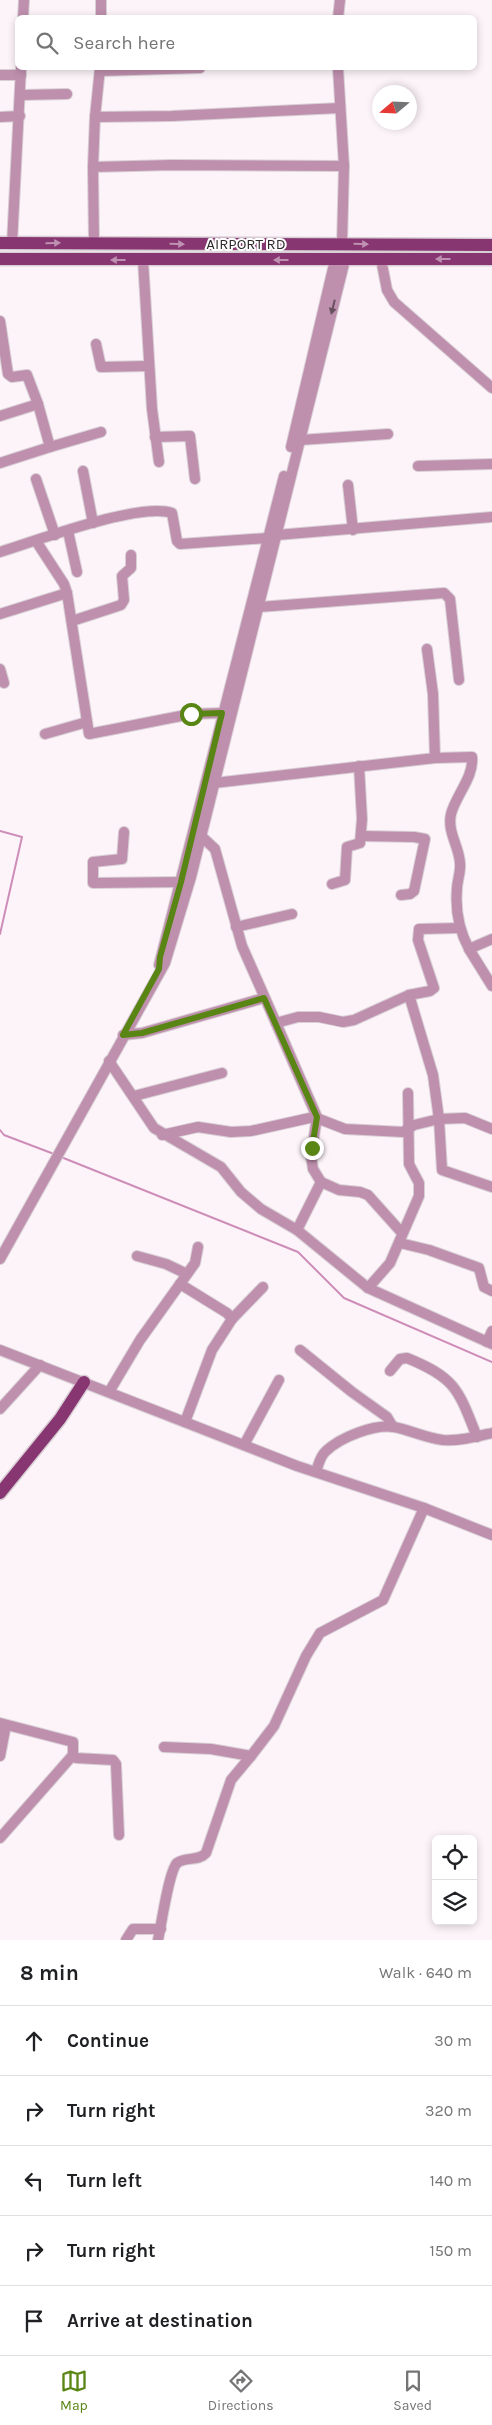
<!DOCTYPE html>
<html lang="en">
<head>
<meta charset="utf-8">
<style>
	:root { --surface:#fff; --page:#f2f2f2; --text:#202124; --muted:#757577; --line:#e0e0e0; --accent:#588513 }
	body { margin:0; font-family:Karla,sans-serif; background:var(--page); color:var(--text) }
	.controls { position:absolute; right:15px; bottom:15px; display:grid; overflow:hidden; border-radius:8px; box-shadow:0 2px 8px #0003 }
	.controls button { width:45px; height:45px; display:grid; place-items:center; padding:0; border:0; border-bottom:1px solid var(--line); background:var(--surface); color:var(--text); font:25px sans-serif }
	.compass { position:absolute; left:372px; top:85px; width:45px; height:45px; border-radius:50%; background:var(--surface); box-shadow:0 2px 8px #0003; rotate:251deg }
	.stop { position:absolute; width:15px; height:15px; margin:-11px; border:4px solid #588513; border-radius:50%; background:#fff }
	.stop.end { background:#588513; border-color:#fff; box-shadow:0 1px 5px #0008 }
	.list { margin:0; padding:0; list-style:none }
	h2 { display:flex; justify-content:space-between; align-items:center; height:65px; margin:0; padding:0 20px; font-size:21px }
	h2 small { font-size:16px; font-weight:400; color:var(--muted) }
	.list li { display:grid; grid-template-columns:32px 1fr auto; gap:15px; align-items:center; box-sizing:border-box; height:70px; padding:0 20px; border-top:1px solid var(--line) }
	.list b { display:block; font-size:19px; white-space:nowrap }
	.list em { font-size:16px; font-style:normal; color:var(--muted) }
	.icon { flex:none; width:28px; height:28px; fill:none; stroke:currentColor; stroke-width:2; stroke-linecap:round; stroke-linejoin:round }
	.map { position:relative; flex:none; width:492px; height:1940px; overflow:hidden }
	.search { position:absolute; background:var(--surface); box-shadow:0 2px 8px #0003; left:15px; right:15px; top:15px; height:55px; display:flex; align-items:center; gap:12px; box-sizing:border-box; padding:0 18px; border-radius:8px; color:var(--muted); font-size:19px }
	.sheet { height:415px; background:var(--surface) }
	nav { display:flex; justify-content:space-around; align-items:center; box-sizing:border-box; height:70px; border-top:1px solid var(--line); background:var(--surface); font-size:14px; color:var(--muted) }
	nav a { display:grid; justify-items:center; gap:2px }
	nav .on { color:var(--accent) }
	.map>svg:first-child { display:block }
	.lines { fill:none; stroke-linecap:round; stroke-linejoin:round }
	.stream { stroke:#ce8db8; stroke-width:2 }
	.minor-casing { stroke:#d8cfd5; stroke-width:12 }
	.major-casing { stroke:#d8cfd5; stroke-width:15 }
	.minor { stroke:#bf8fae; stroke-width:10 }
	.major { stroke:#883671; stroke-width:12 }
	.oneway { fill:#be90b1 }
	.oneway2 { fill:#68515f }
	.route { stroke:#588513; stroke-width:6 }
	.labels { text-anchor:middle; stroke-width:4; stroke-linejoin:round; paint-order:stroke }
	.street-label { font-size:15px; fill:#2e282b; stroke:#fff }
</style>
</head>
<body>
<div class="map">
<svg width="492" height="1940" viewBox="0 0 492 1940">
	<rect width="100%" height="100%" fill="#fdf4fa"/>
	<g class="lines">
		<g class="stream">
			<path d="M0 831 22 837 0 934"/>
			<path d="M0 1130 4 1135 54 1154"/>
			<path d="M61 1157 298 1252 344 1298 492 1362"/>
		</g>
		<defs>
			<g id="minor">
				<path d="M23 18 24 0"/>
				<path d="M101 18V0"/>
				<path d="M338 18 340 0"/>
				<path d="M100 68 95 117 172 116 340 108"/>
				<path d="M338 68 344 166 342 244"/>
				<path d="M100 71 200 68"/>
				<path d="M0 75H21"/>
				<path d="M21 95 67 94"/>
				<path d="M0 117 20 116"/>
				<path d="M93 167 95 117"/>
				<path d="M94 243 93 167 172 165 344 166"/>
				<path d="M12 244 21 68"/>
				<path d="M381 259 387 290 394 302 492 388"/>
				<path d="M143 260 152 409 159 462"/>
				<path d="M0 321 8 374 12 377 27 375 38 404"/>
				<path d="M96 344 101 367 149 366"/>
				<path d="M0 416 38 404 50 447 0 463"/>
				<path d="M155 437 190 436 195 479"/>
				<path d="M300 440 388 434"/>
				<path d="M50 447 101 432"/>
				<path d="M291 447 335 260"/>
				<path d="M418 466 492 464"/>
				<path d="M83 471 93 523"/>
				<path d="M36 479 55 535"/>
				<path d="M348 485 353 530"/>
				<path d="M68 531 77 572"/>
				<path d="M277 535 492 517"/>
				<path d="M0 552C36 541 139 502 172 513L177 541 180 544 268 538"/>
				<path d="M67 593 89 734 191 714 222 713"/>
				<path d="M259 607 444 593 450 599 459 680"/>
				<path d="M0 614 67 593 64 584 36 541"/>
				<path d="M72 621 121 605 124 600 122 576 131 568V555"/>
				<path d="M0 669 4 683"/>
				<path d="M45 734 87 722"/>
				<path d="M435 758 472 757C474 777 456 795 451 814 447 832 459 846 460 863 461 872 457 881 457 889 455 911 459 930 469 949L492 939"/>
				<path d="M214 783 435 758 433 694 427 649"/>
				<path d="M124 832 122 859 93 862V883L181 882"/>
				<path d="M201 836 215 849 242 946 276 1023"/>
				<path d="M361 836 414 837 425 839 414 891 410 894 401 895"/>
				<path d="M332 884 345 880 347 847 360 843 362 819 359 766"/>
				<path d="M236 927 292 914"/>
				<path d="M469 949 492 986"/>
				<path d="M159 965 284 476"/>
				<path d="M409 995 430 991 434 988 418 940 419 929 459 928"/>
				<path d="M123 1035 142 1033 264 998"/>
				<path d="M109 1061 154 1128 221 1167 241 1192 261 1209 297 1230 368 1288 492 1344"/>
				<path d="M134 1096 222 1073"/>
				<path d="M162 1135 198 1127 231 1132 251 1131 314 1117 345 1129 403 1132 414 1125 439 1119 442 1170 492 1187"/>
				<path d="M321 1182 339 1190 360 1192 368 1195 402 1233"/>
				<path d="M297 1230 321 1182 313 1169 311 1156 317 1117 276 1023 298 1017H319L343 1022 354 1020 409 995 433 1075 439 1119 465 1118 492 1129"/>
				<path d="M400 1243 429 1250 479 1268 484 1287 492 1291"/>
				<path d="M137 1256 166 1264 187 1274"/>
				<path d="M0 1259 165 963 191 877 345 260"/>
				<path d="M180 1284 227 1313 232 1319 212 1350 185 1422"/>
				<path d="M368 1288 390 1263 419 1196V1183L409 1164 408 1093"/>
				<path d="M232 1319 263 1287"/>
				<path d="M487 1342 492 1331"/>
				<path d="M0 1350 297 1466 424 1508 492 1535"/>
				<path d="M300 1350 352 1392 387 1417 393 1427"/>
				<path d="M390 1371 400 1359 407 1358C456 1378 458 1389 477 1437"/>
				<path d="M109 1392 140 1340 195 1263 198 1247"/>
				<path d="M0 1409 40 1365"/>
				<path d="M244 1445 279 1380"/>
				<path d="M316 1471C319 1464 320 1456 326 1451 341 1437 374 1424 394 1427 410 1430 426 1438 443 1440 460 1441 475 1437 492 1433"/>
				<path d="M0 1723 73 1742V1755L76 1758 113 1760 116 1764 119 1835"/>
				<path d="M164 1747 211 1749 251 1756 274 1726 306 1656 320 1633 383 1600 424 1508"/>
				<path d="M0 1756 6 1725"/>
				<path d="M0 1838 73 1755"/>
				<path d="M126 1940 133 1929H161"/>
				<path d="M158 1940C161 1926 169 1871 177 1863 186 1856 198 1862 206 1853L231 1780 251 1756"/>
			</g>
			<g id="major">
				<path d="M0 243 492 245"/>
				<path d="M0 259H492"/>
				<path d="M0 1493 60 1419 84 1382"/>
			</g>
		</defs>
		<use href="#minor" class="minor-casing"/>
		<use href="#major" class="major-casing"/>
		<use href="#minor" class="minor"/>
		<use href="#major" class="major"/>
	</g>
	<defs><path id="oneway-solid" d="M-6-.8H1V-3.2L6.5 0L1 3.2V.8H-6Z" transform="scale(1.25)"/></defs>
	<g class="oneway">
		<use href="#oneway-solid" transform="translate(53 243) rotate(-1)"/>
		<use href="#oneway-solid" transform="translate(177 244) rotate(1)"/>
		<use href="#oneway-solid" transform="translate(361 244) rotate(1)"/>
		<use href="#oneway-solid" transform="translate(443 259) rotate(180)"/>
		<use href="#oneway-solid" transform="translate(118 260) rotate(-180)"/>
		<use href="#oneway-solid" transform="translate(281 260) rotate(-180)"/>
	</g>
	<use class="oneway2" href="#oneway-solid" transform="translate(333 307) rotate(104)"/>
	<g class="lines">
		<path class="route" d="M191 714 222 713 181 882 160 957 159 969 123 1035 142 1033 264 998 317 1117 312 1148"/>
	</g>
	<g class="labels">
		<g class="street-label">
			<text x="246" y="249">AIRPORT RD</text>
		</g>
	</g>
</svg>
<div class="controls">
<button><svg class="icon" aria-label="locate" viewBox="0 0 24 24"><circle cx="12" cy="12" r="6"/><path d="M12 2v4M12 18v4M2 12h4M18 12h4"/></svg></button>
<button><svg class="icon" aria-label="layers" viewBox="0 0 24 24"><path d="M12 4l9 5-9 5-9-5zM3 14l9 5 9-5"/></svg></button>
</div>
<svg class="compass" viewBox="-18 -18 36 36"><path d="M0-13l5 13h-10z" fill="#e53935"/><path d="M0 13l5-13h-10z" fill="#757577"/></svg>
<div class="stop" style="left:191px;top:714px"></div>
<div class="stop end" style="left:312px;top:1148px"></div>
<div class="search"><svg class="icon" aria-label="search" viewBox="0 0 24 24"><circle cx="10" cy="10" r="6"/><path d="M15 15l6 6"/></svg>Search here</div>
</div>
<section class="sheet">
<h2>8 min<small>Walk · 640 m</small></h2>
<ul class="list">
<li><svg class="icon" aria-label="ahead" viewBox="0 0 24 24"><path d="M12 20V5M6 11l6-6 6 6"/></svg><div><b>Continue</b></div><em>30 m</em></li>
<li><svg class="icon" aria-label="right" viewBox="0 0 24 24"><path d="M7 20v-9h11M14 6l5 5-5 5"/></svg><div><b>Turn right</b></div><em>320 m</em></li>
<li><svg class="icon" aria-label="left" viewBox="0 0 24 24"><path d="M17 20v-9H6M10 6l-5 5 5 5"/></svg><div><b>Turn left</b></div><em>140 m</em></li>
<li><svg class="icon" aria-label="right" viewBox="0 0 24 24"><path d="M7 20v-9h11M14 6l5 5-5 5"/></svg><div><b>Turn right</b></div><em>150 m</em></li>
<li><svg class="icon" aria-label="arrive" viewBox="0 0 24 24"><path d="M6 21V4h12l-3 4 3 4H6"/></svg><div><b>Arrive at destination</b></div></li>
</ul>
</section>
<nav>
<a class="on"><svg class="icon" aria-label="map" viewBox="0 0 24 24"><path d="M3 6l6-2 6 2 6-2v14l-6 2-6-2-6 2zM9 4v14M15 6v14"/></svg>Map</a>
<a><svg class="icon" aria-label="directions" viewBox="0 0 24 24"><path d="M12 3l9 9-9 9-9-9zM9 14v-3h6M13 9l2 2-2 2"/></svg>Directions</a>
<a><svg class="icon" aria-label="saved" viewBox="0 0 24 24"><path d="M7 4h10v16l-5-4-5 4z"/></svg>Saved</a>
</nav>
</body>
</html>
